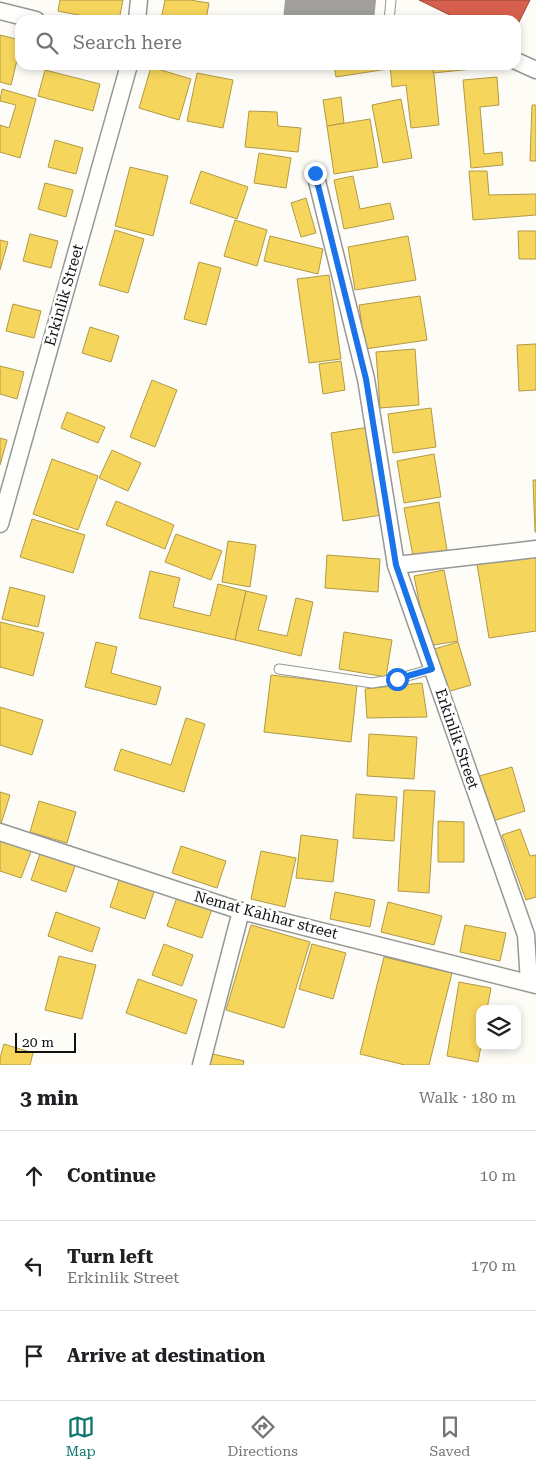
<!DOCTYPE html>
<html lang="en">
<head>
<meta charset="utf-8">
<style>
	:root { --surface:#fff; --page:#f2f2f2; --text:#202124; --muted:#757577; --line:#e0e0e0; --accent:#0f766e }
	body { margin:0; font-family:"Roboto Serif",serif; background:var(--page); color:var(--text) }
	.controls { position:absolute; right:15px; bottom:15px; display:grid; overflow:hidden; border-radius:10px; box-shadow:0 2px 8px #0003 }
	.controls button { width:45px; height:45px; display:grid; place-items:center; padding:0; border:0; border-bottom:1px solid var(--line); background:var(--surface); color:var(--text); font:25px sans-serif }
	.scale { position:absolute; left:15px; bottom:12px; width:61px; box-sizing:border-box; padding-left:5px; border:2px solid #111; border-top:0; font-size:14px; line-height:18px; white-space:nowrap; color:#111; -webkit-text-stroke:4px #fff; paint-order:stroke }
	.stop { position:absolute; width:15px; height:15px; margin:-11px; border:4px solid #1a73e8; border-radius:50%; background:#fff }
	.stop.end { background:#1a73e8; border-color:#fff; box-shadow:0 1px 5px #0008 }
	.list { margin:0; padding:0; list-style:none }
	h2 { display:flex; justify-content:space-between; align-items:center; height:65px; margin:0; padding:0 20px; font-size:21px }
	h2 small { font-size:16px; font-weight:400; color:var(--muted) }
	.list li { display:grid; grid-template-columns:32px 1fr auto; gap:15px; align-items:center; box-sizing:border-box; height:90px; padding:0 20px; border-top:1px solid var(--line) }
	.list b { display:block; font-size:19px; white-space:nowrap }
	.list p { margin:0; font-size:16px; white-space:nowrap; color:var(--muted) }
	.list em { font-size:16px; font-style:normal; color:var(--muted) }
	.icon { flex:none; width:28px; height:28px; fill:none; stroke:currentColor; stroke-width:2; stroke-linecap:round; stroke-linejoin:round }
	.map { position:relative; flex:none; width:536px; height:1065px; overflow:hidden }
	.search { position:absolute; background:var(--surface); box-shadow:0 2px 8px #0003; left:15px; right:15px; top:15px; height:55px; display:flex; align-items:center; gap:12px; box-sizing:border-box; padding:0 18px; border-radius:15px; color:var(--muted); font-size:19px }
	.sheet { height:335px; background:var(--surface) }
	nav { display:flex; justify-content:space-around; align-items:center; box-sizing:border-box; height:70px; border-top:1px solid var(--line); background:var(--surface); font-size:14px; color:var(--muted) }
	nav a { display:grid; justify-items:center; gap:2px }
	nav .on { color:var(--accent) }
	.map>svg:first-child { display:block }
	.homes { fill:#f6d55c; stroke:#b19a46 }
	.shops { fill:#d6604d; stroke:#9b483b }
	.building { fill:#a19f9c }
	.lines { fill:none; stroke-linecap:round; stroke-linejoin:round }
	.service-casing { stroke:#979795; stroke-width:11 }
	.minor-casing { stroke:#979795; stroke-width:19 }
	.service { stroke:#fffffe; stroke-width:9 }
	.minor { stroke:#fffffe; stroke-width:16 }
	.route { stroke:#1a73e8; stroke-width:6 }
	.labels { text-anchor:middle; stroke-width:5; stroke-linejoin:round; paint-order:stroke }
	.street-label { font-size:15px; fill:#111; stroke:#fff }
</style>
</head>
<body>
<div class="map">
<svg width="536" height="1065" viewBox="0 0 536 1065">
	<rect width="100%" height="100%" fill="#fdfcf7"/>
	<g class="homes">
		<path d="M60 0H123L119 20H104L58 11Z"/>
		<path d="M165 0H190L209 3 206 20H161Z"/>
		<path d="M0 35 20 40V48L11 85 0 82Z"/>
		<path d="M334 65H388V69L336 77Z"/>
		<path d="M390 65H433L439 125 411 128 406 85 392 87Z"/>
		<path d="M433 65H482L483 68 433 73Z"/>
		<path d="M151 67 191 79 179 120 139 108Z"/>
		<path d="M45 70 100 84 93 111 38 96Z"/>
		<path d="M197 73 233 80 223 128 187 121Z"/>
		<path d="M497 77 499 105 480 107 484 154 502 152 503 165 471 168 463 80Z"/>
		<path d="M2 89 36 99 20 158 0 152V125L9 128 16 105 0 101Z"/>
		<path d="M341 97 344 123 327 126 323 100Z"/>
		<path d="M401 99 412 158 383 163 372 105Z"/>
		<path d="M532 105H536V161H530Z"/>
		<path d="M249 111 277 112 278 126 301 128 298 152 245 147Z"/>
		<path d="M370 119 378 167 334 174 327 126Z"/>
		<path d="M55 140 83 148 76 174 48 167Z"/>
		<path d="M259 153 291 158 286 188 254 183Z"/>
		<path d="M130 167 168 176 153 236 115 226Z"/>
		<path d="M201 171 248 187 237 219 190 203Z"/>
		<path d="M469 171H487L489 195 536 194V215L473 220Z"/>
		<path d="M353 176 360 209 390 203 394 219 344 229 334 180Z"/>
		<path d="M45 183 73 190 66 217 38 209Z"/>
		<path d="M306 198 316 233 301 237 291 203Z"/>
		<path d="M235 220 267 230 257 266 224 256Z"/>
		<path d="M115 230 144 239 128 293 99 285Z"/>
		<path d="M518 231H536V259H519Z"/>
		<path d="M30 234 58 241 51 268 23 261Z"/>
		<path d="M270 236 323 249 318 274 264 261Z"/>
		<path d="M408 236 416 280 355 290 348 247Z"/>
		<path d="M0 240 8 242 0 270Z"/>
		<path d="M199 262 221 268 206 325 184 319Z"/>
		<path d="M329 275 341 359 309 363 297 279Z"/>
		<path d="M420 296 427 340 365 349 359 305Z"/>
		<path d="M13 304 41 311 34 338 6 331Z"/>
		<path d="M90 327 119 336 111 362 82 353Z"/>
		<path d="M536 344V390L519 391 517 345Z"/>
		<path d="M415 349 419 405 380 408 376 352Z"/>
		<path d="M341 361 345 390 323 394 319 364Z"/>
		<path d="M0 366 24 372 17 399 0 394Z"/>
		<path d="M152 380 177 390 155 447 130 437Z"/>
		<path d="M431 408 436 447 393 453 388 414Z"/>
		<path d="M67 412 105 427 98 443 61 428Z"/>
		<path d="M369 427 382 515 343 521 331 433Z"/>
		<path d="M0 438 7 440 0 465Z"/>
		<path d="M112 450 141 463 128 491 99 478Z"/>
		<path d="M434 454 441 497 404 503 397 461Z"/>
		<path d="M52 459 98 476 78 530 33 514Z"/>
		<path d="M533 480H536V532H535Z"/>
		<path d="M116 501 174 525 165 549 106 525Z"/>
		<path d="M439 502 447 550 413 556 404 508Z"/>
		<path d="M32 519 85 535 73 573 20 557Z"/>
		<path d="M176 534 222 551 211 580 165 562Z"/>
		<path d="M228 541 256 545 250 587 222 582Z"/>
		<path d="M327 555 380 559 378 592 325 588Z"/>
		<path d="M536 555V631L489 638 477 564Z"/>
		<path d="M444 570 458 641 428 646 414 576Z"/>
		<path d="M150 571 180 578 173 607 210 616 218 584 246 591 235 640 139 618Z"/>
		<path d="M10 587 45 596 38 627 2 619Z"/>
		<path d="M246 591 267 596 258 630 287 636 296 598 313 602 301 656 235 640Z"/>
		<path d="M0 622 44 633 33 676 0 667Z"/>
		<path d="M344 632 392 640 386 677 339 669Z"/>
		<path d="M96 642 117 647 111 673 161 687 156 705 85 687Z"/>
		<path d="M458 642 471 685 444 693 431 650Z"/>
		<path d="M271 675 357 685 351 742 264 732Z"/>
		<path d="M422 683 427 717 367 718 365 689Z"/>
		<path d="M0 707 43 720 32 755 0 745Z"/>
		<path d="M186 718 205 724 184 792 114 770 121 749 171 765Z"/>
		<path d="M369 734 417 737 414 779 367 776Z"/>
		<path d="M512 767 525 811 493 821 479 776Z"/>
		<path d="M404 790 435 791 429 893 398 891Z"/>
		<path d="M0 792 10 795 1 824H0Z"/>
		<path d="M356 794 397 797 394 841 353 838Z"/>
		<path d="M39 801 76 812 67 843 30 832Z"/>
		<path d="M438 821 464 822V862H438Z"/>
		<path d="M520 829 530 856 536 855V897L526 900 502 835Z"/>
		<path d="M301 835 338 840 333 882 296 878Z"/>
		<path d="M0 838 32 849 21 878 0 871Z"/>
		<path d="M181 846 226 861 217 888 172 873Z"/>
		<path d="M41 851 76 863 66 892 31 880Z"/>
		<path d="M261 851 296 858 285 907 251 899Z"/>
		<path d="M120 877 155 889 145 919 110 907Z"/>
		<path d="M335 892 375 900 370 927 330 919Z"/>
		<path d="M177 897 212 909 202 938 167 926Z"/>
		<path d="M388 902 442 916 434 945 381 932Z"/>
		<path d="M56 912 100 928 92 952 48 936Z"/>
		<path d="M251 925 310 942 284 1028 226 1010Z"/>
		<path d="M465 925 506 933 500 961 460 952Z"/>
		<path d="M164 944 193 955 182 986 152 975Z"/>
		<path d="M312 944 346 953 333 999 299 989Z"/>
		<path d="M59 956 96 965 82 1019 45 1010Z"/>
		<path d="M384 957 452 973 429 1065H405L360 1054Z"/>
		<path d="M138 979 197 1000 186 1034 126 1013Z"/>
		<path d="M459 982 491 988 487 1009H480L481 1046 478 1062 447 1056Z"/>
		<path d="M4 1044 33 1053 30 1065H0V1058Z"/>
		<path d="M213 1054 244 1061 243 1065H210Z"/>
	</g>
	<path class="shops" d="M419 0H530L516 28V20H460Z"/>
	<path class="building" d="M285 0H376L374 20H283Z"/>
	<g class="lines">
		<defs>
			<g id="service">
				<path d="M389 20 391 0"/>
				<path d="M279 669 372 683 397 679 432 669"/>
			</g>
			<g id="minor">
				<path d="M0 11 36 20"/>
				<path d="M137 20 139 0"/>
				<path d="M516 61 536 70"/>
				<path d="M315 173 366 379 396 565 526 935 529 982"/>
				<path d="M0 524 129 65"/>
				<path d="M396 565 536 549"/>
				<path d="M0 832 241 911 536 985"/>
				<path d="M201 1065 241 911"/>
			</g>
		</defs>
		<use href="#service" class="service-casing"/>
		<use href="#minor" class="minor-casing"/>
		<use href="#service" class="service"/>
		<use href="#minor" class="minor"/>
	</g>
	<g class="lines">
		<path class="route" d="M315 173 366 379 396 565 432 669 397 679"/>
	</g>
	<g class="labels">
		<g class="street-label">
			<text transform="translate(64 295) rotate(-74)" y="5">Erkinlik Street</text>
			<text transform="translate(457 739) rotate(71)" y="5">Erkinlik Street</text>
			<text transform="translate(266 915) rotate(15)" y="5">Nemat Kahhar street</text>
		</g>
	</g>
</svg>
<div class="controls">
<button><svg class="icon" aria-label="layers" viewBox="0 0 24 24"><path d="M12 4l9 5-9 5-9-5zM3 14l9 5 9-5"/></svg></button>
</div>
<div class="scale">20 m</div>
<div class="stop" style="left:397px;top:679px"></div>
<div class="stop end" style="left:315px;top:173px"></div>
<div class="search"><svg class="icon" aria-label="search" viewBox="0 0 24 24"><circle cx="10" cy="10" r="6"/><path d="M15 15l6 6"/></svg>Search here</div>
</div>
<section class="sheet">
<h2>3 min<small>Walk · 180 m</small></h2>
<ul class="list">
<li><svg class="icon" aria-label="ahead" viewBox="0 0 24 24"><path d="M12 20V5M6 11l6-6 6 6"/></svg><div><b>Continue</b></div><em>10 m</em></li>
<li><svg class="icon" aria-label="left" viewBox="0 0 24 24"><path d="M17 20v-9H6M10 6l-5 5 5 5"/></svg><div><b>Turn left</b><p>Erkinlik Street</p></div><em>170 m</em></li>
<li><svg class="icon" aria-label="arrive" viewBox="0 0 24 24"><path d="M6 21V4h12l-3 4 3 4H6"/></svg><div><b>Arrive at destination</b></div></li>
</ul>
</section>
<nav>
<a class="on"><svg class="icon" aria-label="map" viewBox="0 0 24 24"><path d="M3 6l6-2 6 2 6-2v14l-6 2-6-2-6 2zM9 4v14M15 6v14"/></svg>Map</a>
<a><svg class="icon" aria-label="directions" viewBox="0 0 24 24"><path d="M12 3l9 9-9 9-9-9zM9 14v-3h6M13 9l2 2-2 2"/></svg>Directions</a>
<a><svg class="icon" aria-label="saved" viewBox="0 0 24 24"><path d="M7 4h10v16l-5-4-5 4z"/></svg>Saved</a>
</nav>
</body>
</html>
